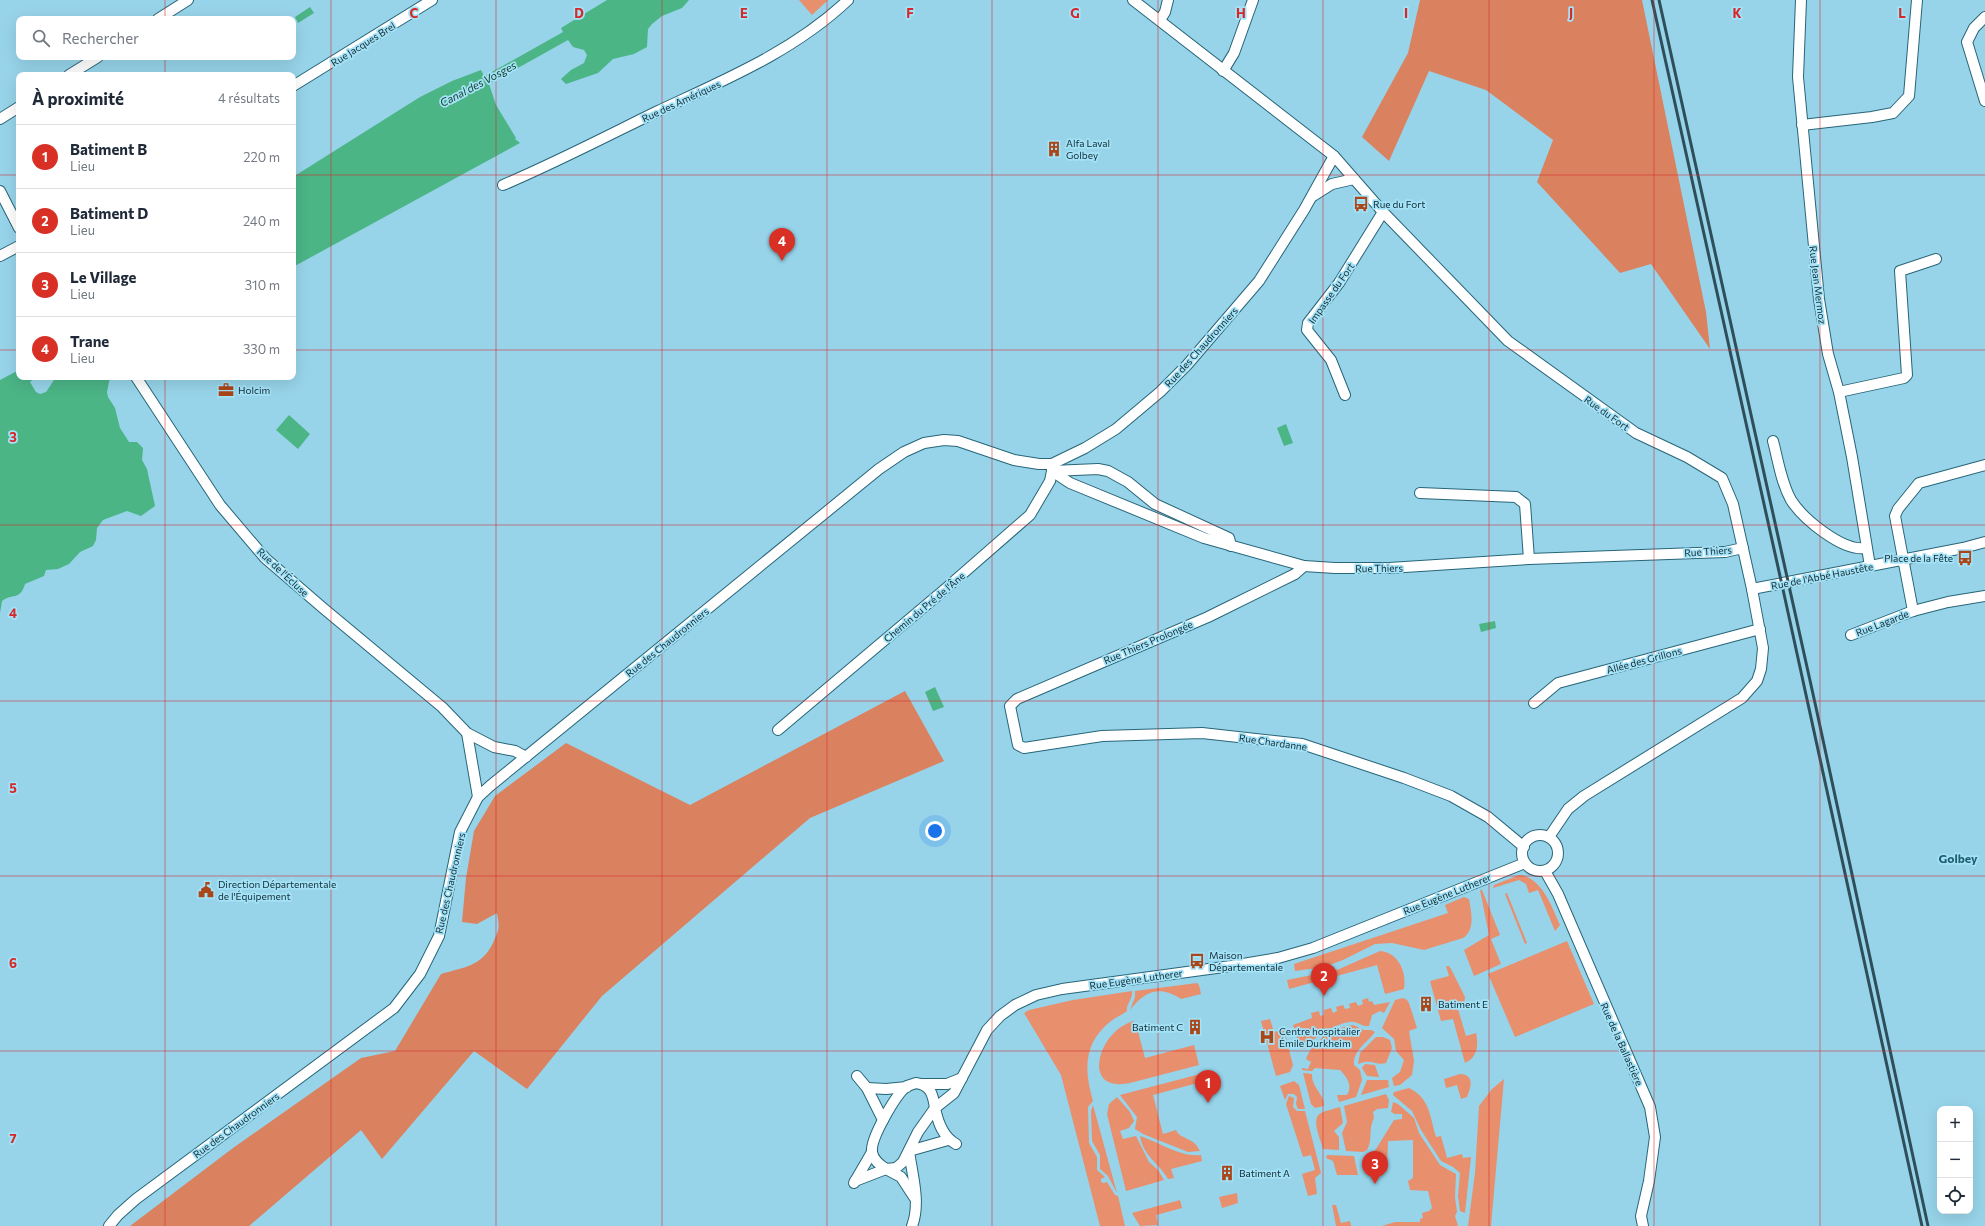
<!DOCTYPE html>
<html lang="fr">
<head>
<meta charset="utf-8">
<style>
	:root { --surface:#fff; --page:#f6f6f7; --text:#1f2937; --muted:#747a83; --line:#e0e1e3; --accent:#d93025 }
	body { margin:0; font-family:Commissioner,sans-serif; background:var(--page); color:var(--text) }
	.controls { position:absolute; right:12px; bottom:12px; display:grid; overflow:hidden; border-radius:8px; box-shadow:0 4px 16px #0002 }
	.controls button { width:36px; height:36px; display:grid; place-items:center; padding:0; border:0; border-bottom:1px solid var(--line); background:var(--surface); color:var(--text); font:20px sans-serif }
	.you { position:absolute; left:935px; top:831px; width:14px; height:14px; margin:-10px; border:3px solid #fff; border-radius:50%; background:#1a73e8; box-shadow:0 0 0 6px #1a73e833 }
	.badge { display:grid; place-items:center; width:26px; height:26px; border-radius:50%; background:var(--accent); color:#fff; font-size:13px; font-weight:700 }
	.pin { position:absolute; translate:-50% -33px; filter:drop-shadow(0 1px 2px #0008) }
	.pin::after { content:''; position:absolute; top:21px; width:14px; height:12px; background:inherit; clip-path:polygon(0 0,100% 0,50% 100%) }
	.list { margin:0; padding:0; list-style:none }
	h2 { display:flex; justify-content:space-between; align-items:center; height:52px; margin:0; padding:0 16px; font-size:17px }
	h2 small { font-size:13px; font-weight:400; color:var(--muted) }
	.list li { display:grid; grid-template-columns:26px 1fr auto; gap:12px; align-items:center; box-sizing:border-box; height:64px; padding:0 16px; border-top:1px solid var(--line) }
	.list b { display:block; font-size:15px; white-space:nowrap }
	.list p { margin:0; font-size:13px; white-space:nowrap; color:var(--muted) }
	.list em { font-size:13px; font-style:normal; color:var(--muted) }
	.icon { flex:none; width:22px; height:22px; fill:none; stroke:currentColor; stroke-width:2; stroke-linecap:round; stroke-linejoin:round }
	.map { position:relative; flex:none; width:1985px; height:1226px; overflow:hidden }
	.search { position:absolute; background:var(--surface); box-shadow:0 4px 16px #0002; left:16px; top:16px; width:280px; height:44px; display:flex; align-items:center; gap:10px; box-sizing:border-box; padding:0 14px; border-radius:8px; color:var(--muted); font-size:15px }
	.panel { position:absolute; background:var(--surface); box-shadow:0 4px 16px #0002; left:16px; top:72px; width:280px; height:308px; border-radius:8px }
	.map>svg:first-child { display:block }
	.green { fill:#e88f6d }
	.forest { fill:#da815f }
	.water { fill:#4bb586 }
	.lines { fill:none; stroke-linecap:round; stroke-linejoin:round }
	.minor-casing { stroke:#276578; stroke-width:12 }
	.minor { stroke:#fff; stroke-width:10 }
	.rail { stroke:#2e4f5a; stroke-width:3 }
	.grid { fill:none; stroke:#d62828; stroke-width:1; stroke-opacity:0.55 }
	.labels { text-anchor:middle; stroke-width:3.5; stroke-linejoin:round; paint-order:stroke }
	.street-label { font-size:10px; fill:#122c34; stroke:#a4e2f7 }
	.poi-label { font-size:10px; fill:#122c34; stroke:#a4e2f7; text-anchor:start }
	.water-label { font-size:11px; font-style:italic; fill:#15422e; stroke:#a4e2f7 }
	.quarter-label { font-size:12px; font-weight:bold; fill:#205f72; stroke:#a4e2f7 }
	.grid-label { font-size:13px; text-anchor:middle; font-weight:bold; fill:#d62828; stroke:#a4e2f7; stroke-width:3.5; stroke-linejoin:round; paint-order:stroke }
</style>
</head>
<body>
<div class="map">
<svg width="1985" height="1226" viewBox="0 0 1985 1226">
	<rect width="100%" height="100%" fill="#97d4ea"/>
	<g class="green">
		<path d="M799 0H828L812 15Z"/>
		<path d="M1519 875C1542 877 1552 907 1560 925L1555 931 1538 890 1529 893 1526 884 1519 880 1493 888 1494 885Z"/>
		<path d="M1480 890H1482L1500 935 1491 939 1501 964 1474 976 1464 950 1489 935Z"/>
		<path d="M1507 893 1527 943 1525 944 1505 894Z"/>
		<path d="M1464 897 1469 899C1471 911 1476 930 1463 938L1424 950 1392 943 1375 944 1343 960 1324 967 1295 971 1294 964 1448 913 1445 905Z"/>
		<path d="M1567 941 1594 1004 1515 1037 1488 974Z"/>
		<path d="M1380 951C1398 952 1407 972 1404 989L1385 994 1377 965 1289 989 1287 980 1337 970Z"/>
		<path d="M1446 966H1449L1451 969 1465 997 1464 1004 1457 1006 1466 1036 1476 1033C1479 1045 1477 1058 1465 1063L1453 1019 1441 1021 1430 981 1449 976Z"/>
		<path d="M1197 983 1199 985 1201 994 1181 999C1159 985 1145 991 1130 1010L1135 997V991Z"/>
		<path d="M1132 991C1133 999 1126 1004 1127 1011 1122 1015 1116 1017 1111 1021 1083 1043 1084 1070 1093 1101L1088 1107 1089 1143 1097 1157V1170L1105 1177 1101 1179V1182L1104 1183 1107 1182 1115 1195 1118 1196 1125 1226H1100L1061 1075 1024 1013 1029 1010 1073 1000Z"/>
		<path d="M1368 998 1369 1002 1372 1001 1374 1005 1390 1002 1384 1013 1380 1011 1372 1015 1369 1026C1363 1027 1360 1023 1354 1022 1342 1020 1312 1037 1306 1048L1300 1049 1293 1025 1312 1018 1311 1013 1319 1011 1320 1016 1324 1015V1010L1331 1008 1333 1013 1337 1011 1336 1007 1343 1005 1345 1009 1350 1008 1349 1004 1356 1002 1358 1006 1363 1004 1362 1000Z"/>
		<path d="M1403 998 1407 1000 1409 1003 1417 1028 1409 1031 1414 1061 1412 1075 1400 1085 1394 1086 1392 1078 1400 1072 1404 1060 1396 1051 1394 1039 1382 1028 1395 1000Z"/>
		<path d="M1270 1019 1274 1032 1284 1030 1293 1065 1290 1072 1276 1076 1261 1021Z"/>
		<path d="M1133 1021 1136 1024 1145 1058 1194 1045 1199 1065 1130 1083C1124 1084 1117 1085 1111 1083 1090 1076 1101 1046 1112 1035 1118 1028 1125 1024 1133 1021Z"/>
		<path d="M1353 1025 1364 1030H1371L1375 1032C1367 1043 1353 1050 1354 1065L1360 1070 1362 1080 1356 1097 1339 1102 1337 1095H1347C1353 1086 1347 1077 1340 1070L1315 1068 1312 1071 1302 1070V1068L1308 1069 1311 1062 1306 1059C1313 1040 1334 1028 1353 1025Z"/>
		<path d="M1376 1037H1383L1390 1040 1392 1048 1386 1063C1375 1066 1372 1058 1358 1064L1360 1053Z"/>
		<path d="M1365 1064 1375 1065 1379 1077 1367 1076 1362 1068Z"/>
		<path d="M1204 1073 1220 1077 1153 1095 1163 1134 1176 1130C1180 1140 1193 1136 1200 1151L1188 1152 1143 1134 1135 1129 1137 1117 1120 1095Z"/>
		<path d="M1303 1073 1312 1074C1311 1087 1325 1095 1324 1106L1315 1108 1311 1104Z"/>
		<path d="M1460 1074C1475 1075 1471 1087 1467 1097L1461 1099 1457 1085 1446 1088 1444 1079Z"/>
		<path d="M1504 1079 1491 1226H1468L1475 1173 1479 1106 1492 1089Z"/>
		<path d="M1367 1080H1388L1389 1087 1361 1095Z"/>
		<path d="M1294 1081 1299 1085 1305 1109H1298L1296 1104 1297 1097 1294 1094H1288L1285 1100 1280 1086Z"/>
		<path d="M1409 1088C1430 1098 1430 1117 1436 1137L1441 1136 1447 1158 1462 1154 1463 1158 1471 1157 1465 1213 1460 1211 1458 1196 1460 1173 1453 1167 1441 1161 1421 1130 1412 1111 1393 1095 1394 1092Z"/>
		<path d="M1386 1094 1389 1100 1388 1108 1377 1109 1373 1112 1374 1118C1368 1129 1373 1140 1367 1150L1363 1152 1346 1151 1342 1133 1347 1122 1344 1106Z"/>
		<path d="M1289 1096 1294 1098 1293 1107 1297 1111H1305L1321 1173 1315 1178 1317 1194 1308 1196 1302 1174 1315 1170 1311 1155 1303 1157 1286 1104Z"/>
		<path d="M1117 1097 1130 1112 1134 1121 1129 1128 1120 1131 1123 1139 1136 1136 1149 1162 1158 1170 1164 1180 1126 1191 1107 1114 1109 1104Z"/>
		<path d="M1393 1102 1398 1104 1414 1118 1419 1133 1440 1165 1456 1174 1455 1197 1457 1212 1455 1216 1458 1226H1382L1395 1222H1420V1219L1423 1218 1422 1213 1429 1211 1432 1208 1428 1191 1410 1190 1408 1181 1413 1178V1140L1388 1141 1387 1171 1369 1176 1365 1161 1376 1149 1394 1120 1402 1119V1114H1395L1391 1112Z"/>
		<path d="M1093 1105 1117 1193 1108 1176 1100 1169V1155L1092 1141 1091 1111Z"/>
		<path d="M1340 1107 1343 1123 1334 1131 1339 1137V1150L1323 1149C1321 1140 1310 1118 1321 1113 1327 1110 1334 1109 1340 1107Z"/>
		<path d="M1140 1136C1161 1143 1179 1157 1201 1155L1202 1161 1171 1169 1174 1178 1168 1179C1159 1163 1143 1156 1140 1136Z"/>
		<path d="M1327 1155 1354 1156 1358 1175H1337L1333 1161 1326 1158Z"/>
		<path d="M1237 1193 1238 1203 1222 1208 1219 1197Z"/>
		<path d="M1180 1200 1182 1208 1156 1215 1158 1225 1140 1226 1132 1213Z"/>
		<path d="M1332 1205H1336L1341 1223 1350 1221 1351 1226H1368H1336Z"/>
	</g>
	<g class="forest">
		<path d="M1420 0H1642L1706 312 1710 349 1651 264 1620 273 1537 182 1553 140 1486 90 1429 71 1389 161 1362 137 1408 53Z"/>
		<path d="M905 691 944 761 810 818 602 996 527 1089 474 1051 382 1159 361 1130 249 1226H130L233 1148 361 1058 395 1051 441 974C464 967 481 967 493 943 499 929 500 929 497 913L477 924 462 922 466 878 474 831 495 796 566 743 690 805Z"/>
	</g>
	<g class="water">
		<path d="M607 0H689L682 8 662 16 652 24 648 29 647 47 634 54 613 59 598 73 566 84 561 79 571 70 584 63 587 55 584 50 573 47 568 40 489 84 496 105 516 138 515 139 520 143 293 267V177L420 97 452 81 481 70 484 76 490 73 563 32 561 28Z"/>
		<path d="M310 7 314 13 298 23 295 17Z"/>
		<path d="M19 370V377H36L30 382 36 392 40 394 46 392 56 377H110L107 392 108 397 115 408 120 428 129 442H137L143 448 142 460 147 469 155 506 141 516 127 511 103 520 97 528 96 540 93 546 80 552 69 564 58 569 46 570 44 576 25 584C20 601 12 593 2 601L0 613V380Z"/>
		<path d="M289 415 310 434 298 449 276 430Z"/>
		<path d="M1286 424 1293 443 1284 446 1277 428Z"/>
		<path d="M1495 621 1496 628 1481 632 1479 624Z"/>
		<path d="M935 687 944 707 933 711 925 692Z"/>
	</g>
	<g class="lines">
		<defs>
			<g id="minor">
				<path d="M1133 0 1334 156 1383 212 1508 341 1636 433 1687 457 1722 478 1733 504 1752 589 1763 648 1761 669 1757 681 1742 698 1584 796 1568 809 1549 837"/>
				<path d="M1801 0 1798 77 1819 299 1828 354 1839 392 1852 457 1870 566"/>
				<path d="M1985 17 1974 28 1967 42 1985 101"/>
				<path d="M158 19 188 0"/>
				<path d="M1160 20 1165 12 1168 0"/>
				<path d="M1223 71 1234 53 1253 0"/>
				<path d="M69 75 98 57"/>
				<path d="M293 86 432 0"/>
				<path d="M0 119 19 107"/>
				<path d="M1802 125 1872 117 1893 113 1909 96 1917 0"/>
				<path d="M503 185C555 163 605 137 656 112 724 80 793 52 848 0"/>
				<path d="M0 191 19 228"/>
				<path d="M1313 196 1332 184 1354 179"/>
				<path d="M0 256 19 246"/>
				<path d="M136 377 220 505 265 558 323 608 442 707 467 733 494 747 515 751 526 757"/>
				<path d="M1839 392 1904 378 1907 375 1900 271 1936 259"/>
				<path d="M1345 395 1331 360 1307 330 1308 323 1339 283 1383 212"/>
				<path d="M1773 441C1778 460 1781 482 1791 500 1803 519 1843 552 1866 548"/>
				<path d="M1052 464V471L1070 483 1204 538 1304 566 1335 568H1389L1529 559 1725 552 1743 548"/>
				<path d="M1420 493 1516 497 1525 504 1529 559"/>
				<path d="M1304 566 1295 574 1208 617 1017 699 1010 706 1018 745 1024 748 1102 736 1202 733 1302 744 1404 778 1451 796 1488 817 1524 847"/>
				<path d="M1752 589 1963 548 1985 542"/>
				<path d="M1913 611 1895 516 1898 509 1919 483 1985 465"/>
				<path d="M1851 635 1913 611 1948 602 1985 596"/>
				<path d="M1534 703 1558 683 1760 629"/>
				<path d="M778 730 944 590 1030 515 1050 481 1052 471 1098 469 1108 471 1128 482 1155 504 1229 538 1231 546"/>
				<path d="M467 733 478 797"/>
				<circle cx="1540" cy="853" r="18"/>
				<path d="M1545 871 1558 894 1650 1107 1655 1137 1649 1181 1641 1216 1643 1226"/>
				<path d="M857 1076 867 1088 883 1120"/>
				<path d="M916 1083C931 1085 933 1095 935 1108L918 1132 903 1162 896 1168 886 1169C880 1165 873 1160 872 1152 870 1139 896 1094 907 1086 910 1085 913 1084 916 1083Z"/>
				<path d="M923 1084H947L962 1078"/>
				<path d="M867 1088 886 1089 907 1087"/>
				<path d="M956 1144C943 1137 938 1123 935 1108L954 1093 987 1030 1000 1016 1015 1005 1036 995 1062 989 1231 966 1278 958 1313 948 1525 863"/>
				<path d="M855 1181 886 1169 901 1177 914 1197"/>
				<path d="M854 1183 872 1152"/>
				<path d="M109 1226 118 1215 136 1199 394 1008 420 974 439 936 460 832 478 797 490 786 879 469 904 452 924 443 944 440 958 441 1014 460 1039 464H1052L1085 448 1116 429 1160 392 1187 365 1259 281 1304 210 1334 156"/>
				<path d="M912 1226C921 1203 912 1174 909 1151L948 1140"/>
			</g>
		</defs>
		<use href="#minor" class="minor-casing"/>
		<use href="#minor" class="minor"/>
		<g class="rail">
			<path d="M1652 0 1784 594 1922 1226"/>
			<path d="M1659 0 1815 703 1928 1226"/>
		</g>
	</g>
	<path class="grid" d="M165 0V19M331 0V1226M496 0V1226M662 0V1226M827 0V1226M992 0V1226M1158 0V1226M1323 0V1226M1489 0V1226M1654 0V1226M1820 0V1226M165 57V75M0 175H19M293 175H1985M0 350H19M293 350H1985M165 377V1226M0 525H1985M0 701H1985M0 876H1985M0 1051H1985"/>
	<defs>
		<symbol id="building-bare" viewBox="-9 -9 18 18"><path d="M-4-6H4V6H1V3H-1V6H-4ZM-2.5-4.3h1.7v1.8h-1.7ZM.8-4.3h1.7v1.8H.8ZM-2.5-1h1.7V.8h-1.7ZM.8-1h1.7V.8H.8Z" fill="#ab4618" stroke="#a4e2f7" stroke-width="2.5" paint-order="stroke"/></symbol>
		<symbol id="bus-bare" viewBox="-9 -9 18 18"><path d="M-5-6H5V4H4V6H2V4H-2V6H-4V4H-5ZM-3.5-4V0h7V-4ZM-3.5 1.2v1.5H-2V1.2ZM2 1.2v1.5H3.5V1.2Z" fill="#ab4618" stroke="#a4e2f7" stroke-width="2.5" paint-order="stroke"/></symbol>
		<symbol id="office-bare" viewBox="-9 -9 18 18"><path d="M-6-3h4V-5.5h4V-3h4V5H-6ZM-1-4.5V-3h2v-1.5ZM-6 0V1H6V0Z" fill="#ab4618" stroke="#a4e2f7" stroke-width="2.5" paint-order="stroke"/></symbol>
		<symbol id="civic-bare" viewBox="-9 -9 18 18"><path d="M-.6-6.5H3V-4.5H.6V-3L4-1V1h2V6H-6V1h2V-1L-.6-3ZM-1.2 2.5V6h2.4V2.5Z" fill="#ab4618" stroke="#a4e2f7" stroke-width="2.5" paint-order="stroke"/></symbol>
		<symbol id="hospital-bare" viewBox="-9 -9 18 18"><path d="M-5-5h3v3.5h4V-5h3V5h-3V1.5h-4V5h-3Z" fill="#ab4618" stroke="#a4e2f7" stroke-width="2.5" paint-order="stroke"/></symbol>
	</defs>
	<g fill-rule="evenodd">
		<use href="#building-bare" x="1043" y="138" width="22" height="22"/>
		<use href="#bus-bare" x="1350" y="193" width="22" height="22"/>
		<use href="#office-bare" x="215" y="379" width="22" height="22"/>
		<use href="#bus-bare" x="1954" y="547" width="22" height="22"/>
		<use href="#civic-bare" x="195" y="879" width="22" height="22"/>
		<use href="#bus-bare" x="1186" y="950" width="22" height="22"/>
		<use href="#building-bare" x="1415" y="993" width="22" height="22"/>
		<use href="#building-bare" x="1184" y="1016" width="22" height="22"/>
		<use href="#hospital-bare" x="1256" y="1026" width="22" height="22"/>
		<use href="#building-bare" x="1216" y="1162" width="22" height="22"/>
	</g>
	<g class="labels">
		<g class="street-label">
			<text transform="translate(363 44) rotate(-32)" y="4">Rue Jacques Brel</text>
			<text transform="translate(681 101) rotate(-25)" y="4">Rue des Amériques</text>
			<text transform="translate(1818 285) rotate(83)" y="4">Rue Jean Mermoz</text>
			<text transform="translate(1331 293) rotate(-55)" y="4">Impasse du Fort</text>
			<text transform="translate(1201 347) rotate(-48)" y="4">Rue des Chaudronniers</text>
			<text transform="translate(1607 413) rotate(35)" y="4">Rue du Fort</text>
			<text transform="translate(1708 551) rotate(-4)" y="4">Rue Thiers</text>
			<text transform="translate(1379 568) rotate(-1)" y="4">Rue Thiers</text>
			<text transform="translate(283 572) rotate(43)" y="4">Rue de l'Écluse</text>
			<text transform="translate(1822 576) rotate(-11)" y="4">Rue de l'Abbé Haustête</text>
			<text transform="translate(924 607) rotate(-40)" y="4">Chemin du Pré de l'Âne</text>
			<text transform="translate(1882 623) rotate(-21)" y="4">Rue Lagarde</text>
			<text transform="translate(667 642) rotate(-39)" y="4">Rue des Chaudronniers</text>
			<text transform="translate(1148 642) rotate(-23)" y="4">Rue Thiers Prolongée</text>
			<text transform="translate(1644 660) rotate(-15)" y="4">Allée des Grillons</text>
			<text transform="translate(1273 742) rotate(8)" y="4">Rue Chardanne</text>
			<text transform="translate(450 883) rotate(-77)" y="4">Rue des Chaudronniers</text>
			<text transform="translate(1447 894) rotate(-22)" y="4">Rue Eugène Lutherer</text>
			<text transform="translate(1136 979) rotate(-8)" y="4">Rue Eugène Lutherer</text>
			<text transform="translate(1622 1044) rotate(66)" y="4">Rue de la Ballastière</text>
			<text transform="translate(236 1125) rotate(-36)" y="4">Rue des Chaudronniers</text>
		</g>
		<g class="poi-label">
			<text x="1066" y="147">Alfa Laval<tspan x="1066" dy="12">Golbey</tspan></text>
			<text x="1373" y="208">Rue du Fort</text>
			<text x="238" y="394">Holcim</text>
			<text x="1953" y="562" text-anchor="end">Place de la Fête</text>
			<text x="218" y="888">Direction Départementale<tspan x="218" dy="12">de l'Équipement</tspan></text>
			<text x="1209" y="959">Maison<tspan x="1209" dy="12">Départementale</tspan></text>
			<text x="1438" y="1008">Batiment E</text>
			<text x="1183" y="1031" text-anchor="end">Batiment C</text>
			<text x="1279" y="1035">Centre hospitalier<tspan x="1279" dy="12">Émile Durkheim</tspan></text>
			<text x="1239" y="1177">Batiment A</text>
		</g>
		<g class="water-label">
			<text transform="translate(478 84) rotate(-28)" y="4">Canal des Vosges</text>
		</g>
		<g class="quarter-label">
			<text x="1958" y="863">Golbey</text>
		</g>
	</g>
	<g class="grid-label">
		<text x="414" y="18">C</text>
		<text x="579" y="18">D</text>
		<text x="744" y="18">E</text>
		<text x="910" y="18">F</text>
		<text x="1075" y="18">G</text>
		<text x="1241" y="18">H</text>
		<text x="1406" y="18">I</text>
		<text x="1571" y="18">J</text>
		<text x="1737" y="18">K</text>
		<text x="1902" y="18">L</text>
		<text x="13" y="442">3</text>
		<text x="13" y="618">4</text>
		<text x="13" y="793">5</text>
		<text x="13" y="968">6</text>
		<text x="13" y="1143">7</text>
	</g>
</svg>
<div class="controls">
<button>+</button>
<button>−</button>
<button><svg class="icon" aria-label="locate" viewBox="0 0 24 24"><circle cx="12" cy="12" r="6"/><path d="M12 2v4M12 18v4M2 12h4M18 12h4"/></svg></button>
</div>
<div class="you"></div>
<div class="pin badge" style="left:1208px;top:1103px">1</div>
<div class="pin badge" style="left:1324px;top:996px">2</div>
<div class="pin badge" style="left:1375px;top:1184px">3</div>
<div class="pin badge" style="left:782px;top:261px">4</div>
<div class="search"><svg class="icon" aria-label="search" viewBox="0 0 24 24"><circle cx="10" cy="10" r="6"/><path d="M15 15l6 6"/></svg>Rechercher</div>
<section class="panel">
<h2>À proximité<small>4 résultats</small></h2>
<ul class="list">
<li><span class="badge">1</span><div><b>Batiment B</b><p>Lieu</p></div><em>220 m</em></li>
<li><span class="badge">2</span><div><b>Batiment D</b><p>Lieu</p></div><em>240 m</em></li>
<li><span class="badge">3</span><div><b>Le Village</b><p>Lieu</p></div><em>310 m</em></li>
<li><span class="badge">4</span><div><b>Trane</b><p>Lieu</p></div><em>330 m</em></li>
</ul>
</section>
</div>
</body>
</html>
